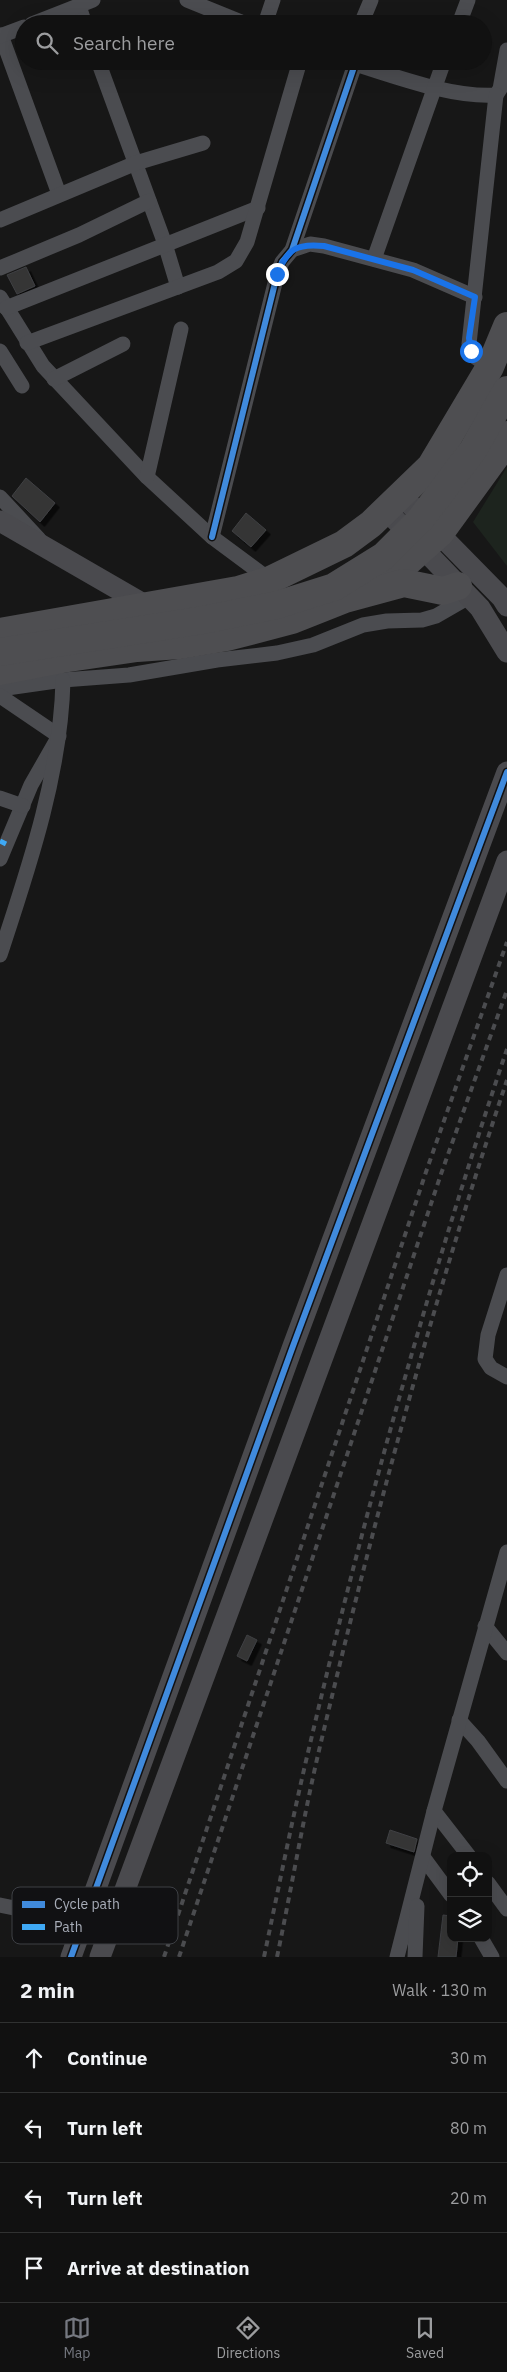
<!DOCTYPE html>
<html lang="en">
<head>
<meta charset="utf-8">
<style>
	:root { --surface:#111; --page:#1e1f1f; --text:#f1f3f6; --muted:#9c9d9f; --line:#303131; --accent:#757880 }
	body { margin:0; font-family:"IBM Plex Sans",sans-serif; background:var(--page); color:var(--text) }
	.controls { position:absolute; right:15px; bottom:15px; display:grid; overflow:hidden; border-radius:10px; box-shadow:0 5px 20px #0002 }
	.controls button { width:45px; height:45px; display:grid; place-items:center; padding:0; border:0; border-bottom:1px solid var(--line); background:var(--surface); color:var(--text); font:25px sans-serif }
	.stop { position:absolute; width:15px; height:15px; margin:-11px; border:4px solid #1a73e8; border-radius:50%; background:#fff }
	.stop.end { background:#1a73e8; border-color:#fff; box-shadow:0 1px 5px #0008 }
	.list { margin:0; padding:0; list-style:none }
	h2 { display:flex; justify-content:space-between; align-items:center; height:65px; margin:0; padding:0 20px; font-size:21px }
	h2 small { font-size:16px; font-weight:400; color:var(--muted) }
	.list li { display:grid; grid-template-columns:32px 1fr auto; gap:15px; align-items:center; box-sizing:border-box; height:70px; padding:0 20px; border-top:1px solid var(--line) }
	.list b { display:block; font-size:19px; white-space:nowrap }
	.list em { font-size:16px; font-style:normal; color:var(--muted) }
	.icon { flex:none; width:28px; height:28px; fill:none; stroke:currentColor; stroke-width:2; stroke-linecap:round; stroke-linejoin:round }
	.map { position:relative; flex:none; width:507px; height:1957px; overflow:hidden }
	.search { position:absolute; background:var(--surface); box-shadow:0 5px 20px #0002; left:15px; right:15px; top:15px; height:55px; display:flex; align-items:center; gap:12px; box-sizing:border-box; padding:0 18px; border-radius:28px; color:var(--muted); font-size:19px }
	.sheet { height:345px; background:var(--surface) }
	nav { display:flex; justify-content:space-around; align-items:center; box-sizing:border-box; height:70px; border-top:1px solid var(--line); background:var(--surface); font-size:14px; color:var(--muted) }
	nav a { display:grid; justify-items:center; gap:2px }
	nav .on { color:var(--accent) }
	.map>svg:first-child { display:block }
	.green { fill:#1d241e }
	.building { fill:#353536; stroke:#3f4043; filter:url(#shadow) }
	.lines { fill:none; stroke-linecap:round; stroke-linejoin:round }
	.street { stroke:#4b4c50; stroke-width:15 }
	.secondary { stroke:#4a4a4e; stroke-width:21 }
	.highway { stroke:#4e4e51; stroke-width:28 }
	.rail { stroke:#4b4c4f; stroke-width:4; stroke-dasharray:6 5; stroke-linecap:butt }
	.highway-bridge { stroke:#4e4e51; stroke-width:28 }
	.quiet { stroke:#3fa9f5; stroke-width:5; stroke-dasharray:10 5; stroke-linecap:butt }
	.cycleway-casing { stroke:#111113; stroke-width:9 }
	.cycleway { stroke:#408adc; stroke-width:6 }
	.route { stroke:#1a73e8; stroke-width:6 }
	.key { fill:#111113; stroke:#3e4045; stroke-width:1 }
	.key-label { font-size:14px; fill:#a8adb8 }
</style>
</head>
<body>
<div class="map">
<svg width="507" height="1957" viewBox="0 0 507 1957">
	<defs>
		<filter id="shadow"><feDropShadow dx="4.5" dy="4.5" stdDeviation="0" flood-color="#0009"/></filter>
	</defs>
	<rect width="100%" height="100%" fill="#171717"/>
	<path class="green" d="M507 467V566L473 522Z"/>
	<g class="building">
		<path d="M26 267 35 286 17 294 7 275Z"/>
		<path d="M26 478 55 503 40 522 12 496Z"/>
		<path d="M246 513 266 530 251 547 232 531Z"/>
		<path d="M247 1635 257 1640 247 1661 237 1656Z"/>
		<path d="M390 1830 417 1839 414 1852 386 1843Z"/>
		<path d="M443 1915 451 1916V1938H458L456 1957H438Z"/>
	</g>
	<g class="lines">
		<g class="street">
			<path d="M187 0 246 24"/>
			<path d="M79 6 85 24"/>
			<path d="M32 24 93 0"/>
			<path d="M265 24 273 0"/>
			<path d="M361 24 371 0"/>
			<path d="M459 24 468 0"/>
			<path d="M1 35 59 194"/>
			<path d="M0 36 24 27"/>
			<path d="M98 61 165 244 178 287"/>
			<path d="M345 61C390 74 449 98 496 95L500 89 507 50"/>
			<path d="M0 220 136 163 203 143"/>
			<path d="M292 250 310 244 324 246 413 270 475 297"/>
			<path d="M374 259 444 61"/>
			<path d="M0 268 79 235 149 201"/>
			<path d="M0 297 43 366 147 477 212 537 270 580"/>
			<path d="M6 308 258 208"/>
			<path d="M27 343 218 272 236 261 247 242 300 61"/>
			<path d="M0 351 22 386"/>
			<path d="M490 367 475 357 469 344 496 95"/>
			<path d="M54 379 123 344"/>
			<path d="M147 477 181 329"/>
			<path d="M0 497 39 539"/>
			<path d="M212 537 277 275 282 262 292 250 355 64"/>
			<path d="M0 689 63 680 129 675 217 660 277 653 313 645 363 625 387 621 422 620 436 616 469 597"/>
			<path d="M0 696 59 736 31 785 0 859"/>
			<path d="M0 798 23 806"/>
			<path d="M0 955C29 867 61 773 63 680"/>
			<path d="M507 1275 488 1335 485 1359 491 1368 507 1377"/>
			<path d="M485 1626 507 1653"/>
			<path d="M459 1720 478 1741 507 1781"/>
			<path d="M434 1811 469 1856"/>
			<path d="M423 1857 451 1895"/>
			<path d="M488 1883 507 1909"/>
			<path d="M0 1905 83 1922"/>
			<path d="M481 1938 492 1957"/>
			<path d="M397 1957 434 1811 507 1552"/>
			<path d="M415 1957 417 1906"/>
		</g>
		<g class="secondary">
			<path d="M400 494 502 598 507 606"/>
			<path d="M386 510 480 608 507 652"/>
			<path d="M0 521 147 606"/>
			<path d="M71 1957 293 1346 507 772"/>
			<path d="M100 1957 507 861"/>
		</g>
		<g class="highway">
			<path d="M372 583 404 565 440 533 496 456 507 435"/>
			<path d="M0 632 238 590 270 580 344 544 371 524 431 466 490 367 507 326"/>
			<path d="M0 671 62 659 137 648 180 645 227 637 292 620 345 599 404 583 443 591 458 586"/>
		</g>
		<g class="rail">
			<path d="M164 1957 427 1169 507 942"/>
			<path d="M179 1957 441 1174 507 990"/>
			<path d="M264 1957C279 1886 293 1815 310 1744 365 1510 430 1277 507 1049"/>
			<path d="M277 1957C292 1886 304 1813 321 1742 374 1519 434 1297 507 1080"/>
		</g>
		<path class="highway-bridge" d="M0 652 203 620 277 605 334 587 384 556 420 520 473 450 507 390"/>
		<path class="quiet" d="M0 841 6 844"/>
		<defs>
			<g id="cycleway">
				<path d="M212 537 277 275 282 262 292 250 355 64"/>
				<path d="M71 1957 293 1346 507 772"/>
			</g>
		</defs>
		<use href="#cycleway" class="cycleway-casing"/>
		<use href="#cycleway" class="cycleway"/>
	</g>
	<g class="lines">
		<path class="route" d="M277 274C288 249 296 243 324 246L413 270 475 297 469 338 471 351"/>
	</g>
	<rect x="12" y="1887" width="166" height="57" rx="8" class="key"/>
	<rect x="22" y="1901" width="23" height="7" fill="#408adc"/>
	<rect x="22" y="1924" width="23" height="6" fill="#3fa9f5"/>
	<g class="key-label">
		<text x="54" y="1909">Cycle path</text>
		<text x="54" y="1932">Path</text>
	</g>
</svg>
<div class="controls">
<button><svg class="icon" aria-label="locate" viewBox="0 0 24 24"><circle cx="12" cy="12" r="6"/><path d="M12 2v4M12 18v4M2 12h4M18 12h4"/></svg></button>
<button><svg class="icon" aria-label="layers" viewBox="0 0 24 24"><path d="M12 4l9 5-9 5-9-5zM3 14l9 5 9-5"/></svg></button>
</div>
<div class="stop" style="left:471px;top:351px"></div>
<div class="stop end" style="left:277px;top:274px"></div>
<div class="search"><svg class="icon" aria-label="search" viewBox="0 0 24 24"><circle cx="10" cy="10" r="6"/><path d="M15 15l6 6"/></svg>Search here</div>
</div>
<section class="sheet">
<h2>2 min<small>Walk · 130 m</small></h2>
<ul class="list">
<li><svg class="icon" aria-label="ahead" viewBox="0 0 24 24"><path d="M12 20V5M6 11l6-6 6 6"/></svg><div><b>Continue</b></div><em>30 m</em></li>
<li><svg class="icon" aria-label="left" viewBox="0 0 24 24"><path d="M17 20v-9H6M10 6l-5 5 5 5"/></svg><div><b>Turn left</b></div><em>80 m</em></li>
<li><svg class="icon" aria-label="left" viewBox="0 0 24 24"><path d="M17 20v-9H6M10 6l-5 5 5 5"/></svg><div><b>Turn left</b></div><em>20 m</em></li>
<li><svg class="icon" aria-label="arrive" viewBox="0 0 24 24"><path d="M6 21V4h12l-3 4 3 4H6"/></svg><div><b>Arrive at destination</b></div></li>
</ul>
</section>
<nav>
<a class="on"><svg class="icon" aria-label="map" viewBox="0 0 24 24"><path d="M3 6l6-2 6 2 6-2v14l-6 2-6-2-6 2zM9 4v14M15 6v14"/></svg>Map</a>
<a><svg class="icon" aria-label="directions" viewBox="0 0 24 24"><path d="M12 3l9 9-9 9-9-9zM9 14v-3h6M13 9l2 2-2 2"/></svg>Directions</a>
<a><svg class="icon" aria-label="saved" viewBox="0 0 24 24"><path d="M7 4h10v16l-5-4-5 4z"/></svg>Saved</a>
</nav>
</body>
</html>
